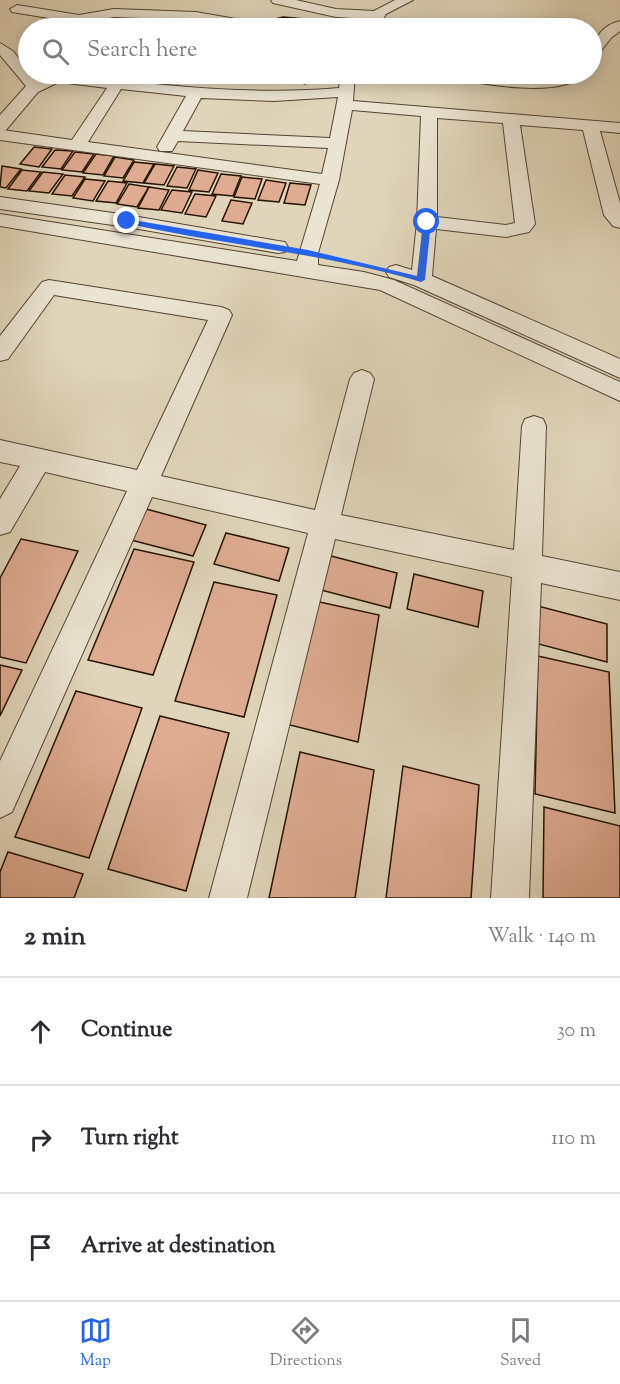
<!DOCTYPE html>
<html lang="en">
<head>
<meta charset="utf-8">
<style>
	:root { --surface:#fff; --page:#f7f7f7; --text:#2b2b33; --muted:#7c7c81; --line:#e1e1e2; --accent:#2563eb }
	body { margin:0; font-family:"Sorts Mill Goudy",serif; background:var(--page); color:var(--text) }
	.stop { position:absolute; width:18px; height:18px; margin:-14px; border:4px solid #2563eb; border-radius:50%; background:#fff }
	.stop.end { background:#2563eb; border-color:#fff; box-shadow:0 2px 6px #0008 }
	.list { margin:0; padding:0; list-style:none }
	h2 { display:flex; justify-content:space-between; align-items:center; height:78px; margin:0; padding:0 24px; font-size:26px }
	h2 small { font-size:20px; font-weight:400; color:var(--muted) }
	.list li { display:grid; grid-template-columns:39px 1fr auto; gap:18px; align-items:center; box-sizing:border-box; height:108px; padding:0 24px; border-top:2px solid var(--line) }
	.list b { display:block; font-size:22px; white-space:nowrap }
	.list em { font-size:20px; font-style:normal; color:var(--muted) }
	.icon { flex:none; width:33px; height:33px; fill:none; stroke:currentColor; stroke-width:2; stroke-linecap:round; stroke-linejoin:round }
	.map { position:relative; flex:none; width:620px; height:898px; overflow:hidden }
	.search { position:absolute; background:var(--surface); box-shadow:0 3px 15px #0003; left:18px; right:18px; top:18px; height:66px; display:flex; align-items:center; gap:15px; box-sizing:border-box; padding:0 21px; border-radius:33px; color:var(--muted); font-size:22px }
	.sheet { height:402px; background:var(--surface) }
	nav { display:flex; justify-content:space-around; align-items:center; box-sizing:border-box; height:84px; border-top:2px solid var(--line); background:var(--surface); font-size:16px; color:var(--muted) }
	nav a { display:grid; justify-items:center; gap:3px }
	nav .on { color:var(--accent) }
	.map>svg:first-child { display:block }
	.building { fill:#dfac92; stroke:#261304; stroke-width:1.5 }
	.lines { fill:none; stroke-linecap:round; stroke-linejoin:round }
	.minor-casing { stroke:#544432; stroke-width:2 }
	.minor { fill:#ebe4d2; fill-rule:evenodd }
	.route { fill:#2563eb }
</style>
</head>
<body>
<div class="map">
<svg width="620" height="898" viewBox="0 0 620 898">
	<rect width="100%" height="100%" fill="#e0d5ba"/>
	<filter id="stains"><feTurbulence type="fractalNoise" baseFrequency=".00333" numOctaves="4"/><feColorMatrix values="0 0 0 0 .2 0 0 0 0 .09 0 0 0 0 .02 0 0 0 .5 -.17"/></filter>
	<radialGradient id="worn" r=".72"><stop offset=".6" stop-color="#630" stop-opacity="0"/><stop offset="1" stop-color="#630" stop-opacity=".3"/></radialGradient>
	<g class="building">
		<path d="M283 17 305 19 314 22 322 28H256L264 22Z"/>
		<path d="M271 74H318L305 84Z"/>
		<path d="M34 147 52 149 39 167 20 164Z"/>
		<path d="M55 150 73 151 61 169 42 167Z"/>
		<path d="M75 152 94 154 82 172 62 170Z"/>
		<path d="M96 154 114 156 103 175 83 173Z"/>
		<path d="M115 157 134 160 123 178 104 176Z"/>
		<path d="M134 162 154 164 143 183 123 181Z"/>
		<path d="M155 164 174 166 164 185 144 183Z"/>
		<path d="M2 166 21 169 6 188 0 187Z"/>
		<path d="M177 167 196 169 187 188 167 186Z"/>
		<path d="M22 170 41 172 27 191 8 189Z"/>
		<path d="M198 170 218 173 209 192 189 190Z"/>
		<path d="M43 172 63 174 49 193 29 191Z"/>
		<path d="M221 174 241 176 233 196 212 194Z"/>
		<path d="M65 175 85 177 72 196 52 194Z"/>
		<path d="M242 177 262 179 255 199 234 197Z"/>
		<path d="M85 179 105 181 93 201 73 198Z"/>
		<path d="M266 180 286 183 279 202 258 200Z"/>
		<path d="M108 181 127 183 116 203 96 201Z"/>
		<path d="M290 183 311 185 305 205 284 203Z"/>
		<path d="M129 184 149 187 137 207 117 204Z"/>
		<path d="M149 187 169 190 159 210 138 208Z"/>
		<path d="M172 190 192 192 182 213 161 210Z"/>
		<path d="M195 194 216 196 206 217 185 214Z"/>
		<path d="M231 200 252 203 243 224 222 221Z"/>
		<path d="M146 509 206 525 193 556 131 540Z"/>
		<path d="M226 533 289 548 279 581 214 564Z"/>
		<path d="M21 539 78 551 26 663 0 657V578Z"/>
		<path d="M134 549 194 562 153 675 88 660Z"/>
		<path d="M331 556 397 573 390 608 321 590Z"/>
		<path d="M414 574 483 591 478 627 407 609Z"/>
		<path d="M214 582 277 595 244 717 175 701Z"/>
		<path d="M315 601 379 615 358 742 286 724Z"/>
		<path d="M534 605 607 624V662L531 642Z"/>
		<path d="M538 656 609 672 615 813 535 794Z"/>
		<path d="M0 665 22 670 0 716Z"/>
		<path d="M76 691 142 708 89 858 15 837Z"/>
		<path d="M160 716 229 733 186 891 108 869Z"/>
		<path d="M300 752 374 770 355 898H269Z"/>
		<path d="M403 766 479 785 471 898H386Z"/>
		<path d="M544 807 620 826V898H543Z"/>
		<path d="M8 852 83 874 74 898H0V872Z"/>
	</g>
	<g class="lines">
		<defs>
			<g id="minor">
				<path d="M271 0H296L336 9 374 11 395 0H413L386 14 378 28H364L370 19 336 17 273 3Z"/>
				<path d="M17 5 79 15 114 9 196 12 247 21 254 25 252 28 196 20 114 17 79 23 12 12 10 9Z"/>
				<path d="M620 21V31L611 38 597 56 592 57C592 40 602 25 620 21Z"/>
				<path d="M0 43 13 51 28 70V74H32L36 79 54 74H68C158 85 248 96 339 88L341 74H355L353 101 620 123V133L600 131 620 203V228L613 226 604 215 583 130 520 125 535 224 529 232 506 237 436 229 432 276 620 359V378L414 285 389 277 386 272 389 267 396 265 412 270 417 222 421 116 352 110 339 180 318 253V265L364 272 394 280 620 382V401L380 290 0 226V214L297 261 320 184 0 140V115L26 86 0 55ZM59 82 107 88 72 140 3 130H6L38 92ZM121 89 186 96 157 147 160 151H172L178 141 328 148 322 174 88 142ZM338 97 330 138 183 131 201 98 274 101ZM437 118 503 123 515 223 506 225 437 217Z"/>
				<path d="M448 74C476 71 504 79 533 79 550 78 566 72 584 74 563 99 479 84 451 77Z"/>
				<path d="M0 197 127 215 278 241 285 242 288 247 285 252 278 253 127 227 0 209Z"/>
				<path d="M49 280 221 307 229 310 232 315 161 476 315 510 350 379 354 373 362 370 370 373 374 379 341 515 514 550 522 426 525 419 534 416 543 419 546 426 542 556 620 572V600L541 583 529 898H491L512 577 335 539 247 898H209L308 533 152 497 12 812 0 818V761L127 491 45 472 10 532 0 535V499L20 466 0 462V440L137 470 208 320 54 295 8 359 0 361V336L42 282Z"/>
			</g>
		</defs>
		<use href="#minor" class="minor-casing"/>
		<use href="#minor" class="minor"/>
	</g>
	<path class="route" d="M127 219 308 250 417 276 423 222 427 220 431 222 425 280 421 282C324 253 223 245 124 223Z"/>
	<rect width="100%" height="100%" filter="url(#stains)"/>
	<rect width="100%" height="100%" fill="url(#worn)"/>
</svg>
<div class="stop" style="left:427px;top:222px"></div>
<div class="stop end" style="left:127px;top:221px"></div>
<div class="search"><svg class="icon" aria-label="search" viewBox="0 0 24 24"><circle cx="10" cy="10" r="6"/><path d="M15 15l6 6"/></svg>Search here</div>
</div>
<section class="sheet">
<h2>2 min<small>Walk · 140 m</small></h2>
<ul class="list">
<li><svg class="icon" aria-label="ahead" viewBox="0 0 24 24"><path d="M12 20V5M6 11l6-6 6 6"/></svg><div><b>Continue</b></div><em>30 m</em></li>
<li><svg class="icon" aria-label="right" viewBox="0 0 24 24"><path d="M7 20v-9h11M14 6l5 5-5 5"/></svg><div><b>Turn right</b></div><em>110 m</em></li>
<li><svg class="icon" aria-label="arrive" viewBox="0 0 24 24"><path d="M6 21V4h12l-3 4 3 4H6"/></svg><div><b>Arrive at destination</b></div></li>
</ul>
</section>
<nav>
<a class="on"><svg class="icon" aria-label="map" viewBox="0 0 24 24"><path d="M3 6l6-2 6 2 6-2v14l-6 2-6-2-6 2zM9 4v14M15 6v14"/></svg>Map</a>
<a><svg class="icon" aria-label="directions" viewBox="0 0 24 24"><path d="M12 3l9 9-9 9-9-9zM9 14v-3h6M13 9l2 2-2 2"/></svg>Directions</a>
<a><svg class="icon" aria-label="saved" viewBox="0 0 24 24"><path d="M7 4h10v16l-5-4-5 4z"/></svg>Saved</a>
</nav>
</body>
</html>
